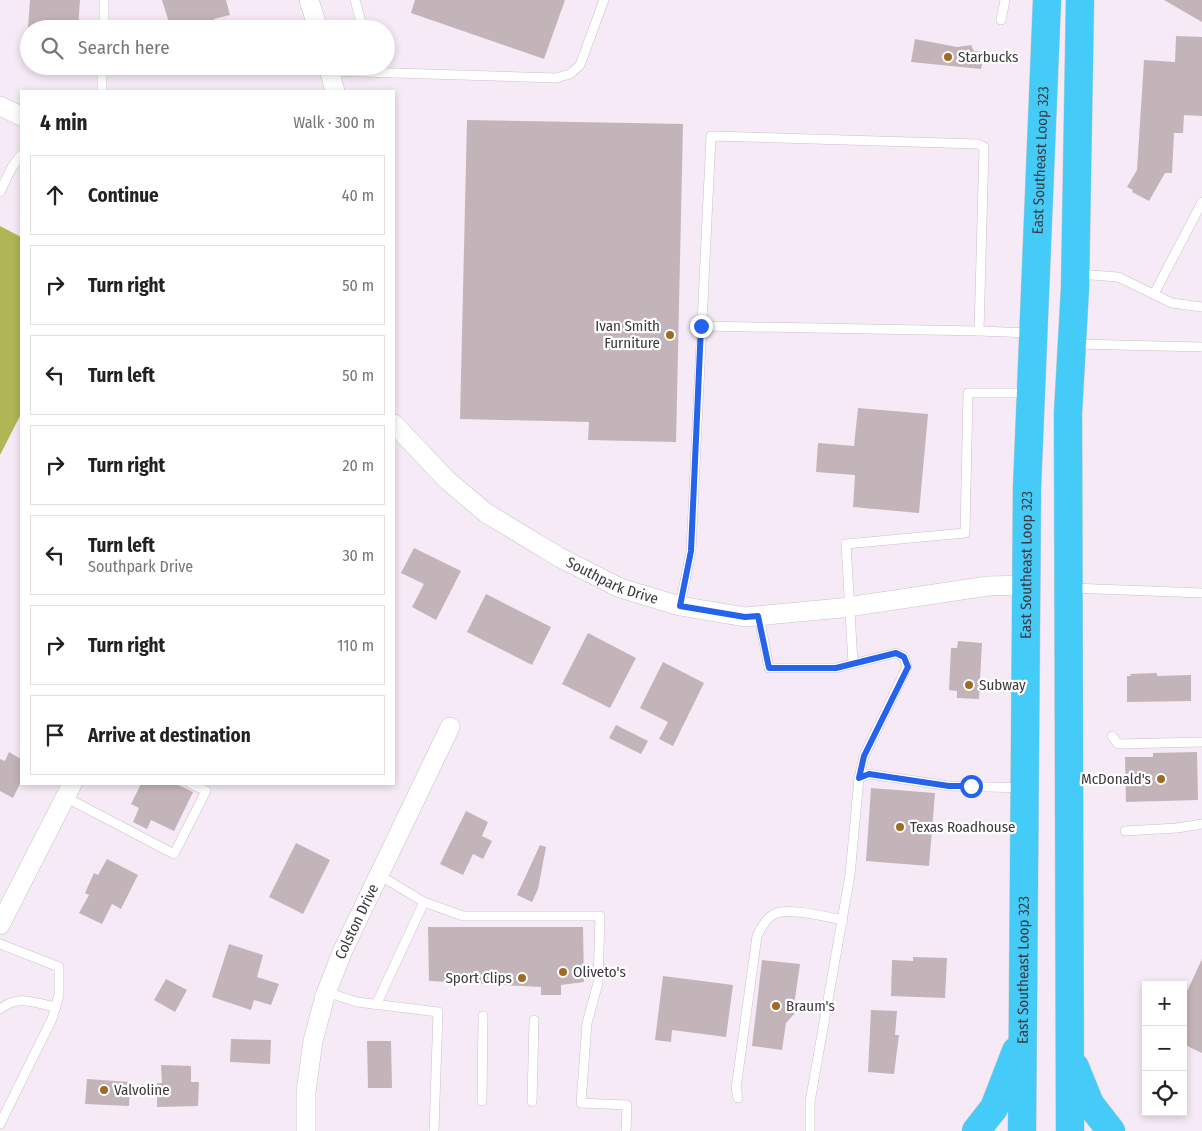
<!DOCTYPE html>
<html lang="en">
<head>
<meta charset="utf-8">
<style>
	:root { --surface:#fff; --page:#f6f6f6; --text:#222; --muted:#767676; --line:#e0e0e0 }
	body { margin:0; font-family:"Fira Sans Condensed",sans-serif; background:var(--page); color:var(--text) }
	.controls { position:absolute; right:15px; bottom:15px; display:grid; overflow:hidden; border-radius:0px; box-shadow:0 2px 8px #0003 }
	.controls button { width:45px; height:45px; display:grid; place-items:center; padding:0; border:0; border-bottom:1px solid var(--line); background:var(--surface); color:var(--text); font:25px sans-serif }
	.stop { position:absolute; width:15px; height:15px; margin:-11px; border:4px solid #2563eb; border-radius:50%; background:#fff }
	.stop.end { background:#2563eb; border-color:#fff; box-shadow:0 1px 5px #0008 }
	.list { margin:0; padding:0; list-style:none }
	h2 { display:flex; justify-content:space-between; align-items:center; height:65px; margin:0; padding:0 20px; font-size:21px }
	h2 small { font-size:16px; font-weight:400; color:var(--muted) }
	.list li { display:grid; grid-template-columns:32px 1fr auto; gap:15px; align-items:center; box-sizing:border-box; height:80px; margin:0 10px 10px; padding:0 10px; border:1px solid var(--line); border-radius:0px }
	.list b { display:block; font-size:19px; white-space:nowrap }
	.list p { margin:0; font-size:16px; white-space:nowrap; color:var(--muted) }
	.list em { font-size:16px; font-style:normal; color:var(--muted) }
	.icon { flex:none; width:28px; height:28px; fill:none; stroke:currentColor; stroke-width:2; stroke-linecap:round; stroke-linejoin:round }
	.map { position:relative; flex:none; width:1202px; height:1131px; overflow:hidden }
	.search { position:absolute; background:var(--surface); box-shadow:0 2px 8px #0003; left:20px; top:20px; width:375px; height:55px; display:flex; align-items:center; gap:12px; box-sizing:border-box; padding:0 18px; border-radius:28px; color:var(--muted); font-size:19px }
	.panel { position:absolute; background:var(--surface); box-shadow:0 2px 8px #0003; left:20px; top:90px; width:375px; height:695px; border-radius:0px }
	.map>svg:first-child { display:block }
	.forest { fill:#aeb656 }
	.building { fill:#c3b4b9 }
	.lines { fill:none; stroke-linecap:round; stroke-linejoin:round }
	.service-casing { stroke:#cac0cb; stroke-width:10 }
	.minor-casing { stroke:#cac0cb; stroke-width:20 }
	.trunk-casing { stroke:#d0cfd1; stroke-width:29 }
	.service { stroke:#fff; stroke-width:9 }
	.minor { stroke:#fff; stroke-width:19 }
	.trunk { stroke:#44cbf8; stroke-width:28 }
	.route { stroke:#2563eb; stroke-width:6 }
	.poi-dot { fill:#9f6a23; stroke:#fff; stroke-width:2 }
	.labels { text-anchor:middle; stroke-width:4.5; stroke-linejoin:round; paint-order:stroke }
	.poi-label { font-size:15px; fill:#3d393e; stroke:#fff; text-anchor:start }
	.street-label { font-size:15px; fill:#3d393e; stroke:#fff }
</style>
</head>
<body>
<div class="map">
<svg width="1202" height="1131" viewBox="0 0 1202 1131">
	<rect width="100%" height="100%" fill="#f5eaf6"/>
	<path class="forest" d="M0 226 21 237V414L0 455Z"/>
	<g class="building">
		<path d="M30 0H80L78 29H28Z"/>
		<path d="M162 0H226L230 15 214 19 216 29H171Z"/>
		<path d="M415 0H565L544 59 411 13Z"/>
		<path d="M1164 0H1202V22Z"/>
		<path d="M1176 36 1202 37V116L1184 115 1183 133H1174L1172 173H1165L1149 201 1132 192 1133 190 1127 187 1137 170 1144 60 1175 62Z"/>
		<path d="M915 39 957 47 971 45 974 51 985 52 981 69 911 62Z"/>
		<path d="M467 120 683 124 676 442 588 440 589 422 460 419Z"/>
		<path d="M858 408 928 414 919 513 853 507 855 475 816 472 818 443 854 446Z"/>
		<path d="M414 548 461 571 436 620 412 607 424 584 401 573Z"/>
		<path d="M486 594 551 627 532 665 467 632Z"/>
		<path d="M588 633 636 658 610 708 562 684Z"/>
		<path d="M958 641 982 643 979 699 957 698V691L949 690 951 648H957Z"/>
		<path d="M663 662 704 683 673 746 659 739 668 722 640 708Z"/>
		<path d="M1157 673V676L1191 675V701L1127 702V676H1131L1130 674Z"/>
		<path d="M616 725 648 741 641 754 609 738Z"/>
		<path d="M9 752 21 759V782L13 798 0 791V759L5 761Z"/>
		<path d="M1197 752 1198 800 1126 802 1125 757H1153V753Z"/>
		<path d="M141 784H176L193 792 174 831 151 820 147 829 133 822 139 808 131 804Z"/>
		<path d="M871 788 935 793 929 866 866 861Z"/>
		<path d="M466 811 488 822 482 836 492 841 483 859 473 854 463 875 440 864Z"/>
		<path d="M296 843 330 860 303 914 269 897Z"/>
		<path d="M540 845 546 847 538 889 532 902 517 895Z"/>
		<path d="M107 859 138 875 121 909 112 904 102 924 79 913 89 895 85 893 94 873 98 875Z"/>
		<path d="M428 927H583L584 982 561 985V995H541V987L429 981Z"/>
		<path d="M229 944 263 955 257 977 279 984 271 1005 254 1000 251 1010 212 997Z"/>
		<path d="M913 957 947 958 945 998 891 996 892 960 913 961Z"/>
		<path d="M1202 959V1053L1183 1044V1000Z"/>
		<path d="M762 960 800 964 794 1005 797 1007 795 1013 786 1023 782 1050 752 1046Z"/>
		<path d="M663 976 733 985 726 1037 672 1030 671 1042 655 1040Z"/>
		<path d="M166 979 187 990 175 1012 154 1000Z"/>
		<path d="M871 1010 897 1011 895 1035H899L894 1074 868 1072Z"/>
		<path d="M231 1039 271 1040 270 1064 230 1062Z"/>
		<path d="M367 1041H391L392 1088H368Z"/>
		<path d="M161 1065 191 1066V1082H199L198 1106 157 1107V1083H162Z"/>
		<path d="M87 1079 130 1082 129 1106 85 1104Z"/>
	</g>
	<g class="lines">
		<defs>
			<g id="service">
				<path d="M355 0 363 29"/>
				<path d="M1001 20 1005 0"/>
				<path d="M104 29V0"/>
				<path d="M329 71 556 78 570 74 580 65 604 0"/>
				<path d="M102 91V66"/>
				<path d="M0 192 12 167 21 155"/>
				<path d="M1078 274 1118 277 1172 303 1202 307"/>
				<path d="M1154 294 1202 202"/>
				<path d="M701 326 979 331"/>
				<path d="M1075 344 1202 347"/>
				<path d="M1071 588 1202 593"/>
				<path d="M680 606 691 551 711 136 978 144 984 147 979 331 1031 333"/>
				<path d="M759 616 769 668H836L896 653 904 657 907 667 864 756 859 778"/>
				<path d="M853 663 846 544 965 533 968 393H1029"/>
				<path d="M1112 736 1118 744 1202 742"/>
				<path d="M65 797 174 854 206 791 191 784"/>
				<path d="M1125 831 1177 828 1202 824"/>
				<path d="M379 875 424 902 463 916H600L598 983 587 1023 581 1103 627 1105 626 1131"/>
				<path d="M0 944 59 967V995L52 1019 0 1124"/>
				<path d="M326 992 357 1002 438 1012 434 1131"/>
				<path d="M376 1005 424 902"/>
				<path d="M0 1009C19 994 34 1003 56 1007"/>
				<path d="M738 1098 736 1088 757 936C761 928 767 916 777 913 790 908 828 917 843 920"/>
				<path d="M482 1101 483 1016"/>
				<path d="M532 1102 534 1020"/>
				<path d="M810 1131V1102L850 875 859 778 869 774 949 786 1023 788"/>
			</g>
			<g id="minor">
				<path d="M309 0 318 29"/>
				<path d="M328 66 335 91"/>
				<path d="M0 106 21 116"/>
				<path id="s1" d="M394 424 447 480 486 513 559 557 620 588 680 606 745 617 841 608 988 586 1027 585"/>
				<path d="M0 925 72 784"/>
				<path id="s2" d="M306 1131V1092L313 1041 325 996 343 950 450 727"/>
			</g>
			<g id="trunk">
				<path d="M1075 1067 1090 1104 1111 1131"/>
				<path d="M976 1131 994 1108 1016 1051"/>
				<path id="s3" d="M1022 1131 1027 488 1047 0"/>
				<path d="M1070 1131 1068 413 1075 288 1080 0"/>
			</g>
		</defs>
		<use href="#service" class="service-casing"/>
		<use href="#minor" class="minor-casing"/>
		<use href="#trunk" class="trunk-casing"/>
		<use href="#service" class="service"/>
		<use href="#minor" class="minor"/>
		<use href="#trunk" class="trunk"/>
	</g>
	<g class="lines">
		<path class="route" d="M701 326 691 551 680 606 745 617 758 616 769 668H836L896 653 904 657 908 667 864 756 859 778 869 774 949 786H971"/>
	</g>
	<g class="poi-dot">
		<circle cx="948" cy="57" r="5"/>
		<circle cx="670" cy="335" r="5"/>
		<circle cx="969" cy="685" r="5"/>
		<circle cx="1161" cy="779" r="5"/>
		<circle cx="900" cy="827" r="5"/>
		<circle cx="563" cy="972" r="5"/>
		<circle cx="522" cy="978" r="5"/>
		<circle cx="776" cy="1006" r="5"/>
		<circle cx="104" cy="1090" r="5"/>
	</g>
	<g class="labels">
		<g class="poi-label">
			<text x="958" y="62">Starbucks</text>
			<text x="660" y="331" text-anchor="end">Ivan Smith<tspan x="660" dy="17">Furniture</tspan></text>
			<text x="979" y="690">Subway</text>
			<text x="1151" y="784" text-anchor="end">McDonald's</text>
			<text x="910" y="832">Texas Roadhouse</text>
			<text x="573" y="977">Oliveto's</text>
			<text x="512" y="983" text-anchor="end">Sport Clips</text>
			<text x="786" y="1011">Braum's</text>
			<text x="114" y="1095">Valvoline</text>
		</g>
		<g class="street-label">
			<text dy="5" stroke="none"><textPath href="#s3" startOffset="971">East Southeast Loop 323</textPath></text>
			<text dy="5" stroke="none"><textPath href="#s3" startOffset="566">East Southeast Loop 323</textPath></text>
			<text dy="5" stroke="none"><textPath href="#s1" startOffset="272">Southpark Drive</textPath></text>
			<text dy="5" stroke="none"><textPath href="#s2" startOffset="218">Colston Drive</textPath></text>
			<text dy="5" stroke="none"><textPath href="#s3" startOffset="161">East Southeast Loop 323</textPath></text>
		</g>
	</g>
</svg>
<div class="controls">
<button>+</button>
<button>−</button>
<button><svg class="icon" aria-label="locate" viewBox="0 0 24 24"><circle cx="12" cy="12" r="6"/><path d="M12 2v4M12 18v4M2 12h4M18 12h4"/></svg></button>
</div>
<div class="stop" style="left:971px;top:786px"></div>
<div class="stop end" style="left:701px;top:326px"></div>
<div class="search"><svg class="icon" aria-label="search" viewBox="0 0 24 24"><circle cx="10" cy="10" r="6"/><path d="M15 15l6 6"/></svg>Search here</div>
<section class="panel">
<h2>4 min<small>Walk · 300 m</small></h2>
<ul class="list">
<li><svg class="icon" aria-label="ahead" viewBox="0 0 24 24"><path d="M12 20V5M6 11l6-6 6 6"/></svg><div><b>Continue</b></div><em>40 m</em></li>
<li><svg class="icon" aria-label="right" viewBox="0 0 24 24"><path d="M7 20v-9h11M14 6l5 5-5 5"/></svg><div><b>Turn right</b></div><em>50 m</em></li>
<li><svg class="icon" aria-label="left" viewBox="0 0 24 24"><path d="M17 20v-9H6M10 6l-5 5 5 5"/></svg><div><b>Turn left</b></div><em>50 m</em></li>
<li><svg class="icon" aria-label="right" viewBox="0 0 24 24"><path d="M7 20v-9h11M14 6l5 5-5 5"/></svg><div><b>Turn right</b></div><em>20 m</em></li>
<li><svg class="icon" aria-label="left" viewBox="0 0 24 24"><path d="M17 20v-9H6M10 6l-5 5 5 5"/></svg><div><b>Turn left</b><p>Southpark Drive</p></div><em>30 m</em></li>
<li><svg class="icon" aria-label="right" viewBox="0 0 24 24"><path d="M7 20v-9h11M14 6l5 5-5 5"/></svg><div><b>Turn right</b></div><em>110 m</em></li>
<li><svg class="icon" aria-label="arrive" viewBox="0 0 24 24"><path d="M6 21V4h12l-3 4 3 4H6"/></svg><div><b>Arrive at destination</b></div></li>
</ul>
</section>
</div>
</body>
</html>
